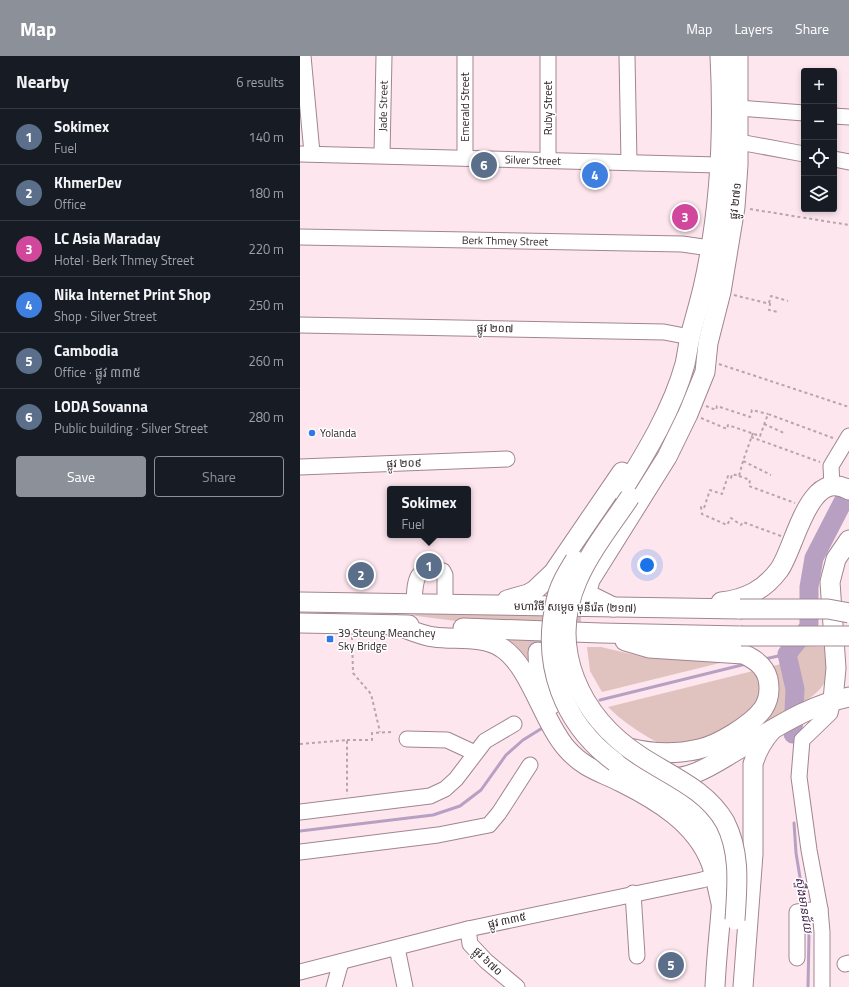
<!DOCTYPE html>
<html lang="en">
<head>
<meta charset="utf-8">
<style>
	:root { --surface:#171b24; --page:#20242c; --text:#f1f3f6; --muted:#9ea1a6; --line:#363941; --accent:#8c9099 }
	body { margin:0; font-family:"Titillium Web","Noto Sans Khmer",sans-serif; background:var(--page); color:var(--text) }
	.controls { position:absolute; right:12px; top:12px; display:grid; overflow:hidden; border-radius:4px; box-shadow:0 2px 6px #0003 }
	.controls button { width:36px; height:36px; display:grid; place-items:center; padding:0; border:0; border-bottom:1px solid var(--line); background:var(--surface); color:var(--text); font:20px sans-serif }
	.you { position:absolute; left:347px; top:509px; width:14px; height:14px; margin:-10px; border:3px solid #fff; border-radius:50%; background:#1a73e8; box-shadow:0 0 0 6px #1a73e833 }
	.badge { display:grid; place-items:center; width:26px; height:26px; border-radius:50%; background:var(--accent); color:#fff; font-size:13px; font-weight:700 }
	.pin { position:absolute; translate:-50% -50%; border:2px solid #fff; box-shadow:0 1px 4px #0006 }
	.popup { position:absolute; left:87px; top:430px; width:84px; height:52px; box-sizing:border-box; display:grid; place-content:center; border-radius:4px; background:var(--surface); filter:drop-shadow(0 1px 3px #0005); font-size:13px; white-space:nowrap; color:var(--muted) }
	.popup b { font-size:15px; color:var(--text) }
	.popup::after { content:''; position:absolute; left:50%; top:100%; margin-left:-8px; border:8px solid transparent; border-top-color:var(--surface) }
	.list { margin:0; padding:0; list-style:none }
	h2 { display:flex; justify-content:space-between; align-items:center; height:52px; margin:0; padding:0 16px; font-size:17px }
	h2 small { font-size:13px; font-weight:400; color:var(--muted) }
	.list li { display:grid; grid-template-columns:26px 1fr auto; gap:12px; align-items:center; box-sizing:border-box; height:56px; padding:0 16px; border-top:1px solid var(--line) }
	.list b { display:block; font-size:15px; white-space:nowrap }
	.list p { margin:0; font-size:13px; white-space:nowrap; color:var(--muted) }
	.list em { font-size:13px; font-style:normal; color:var(--muted) }
	.actions { display:flex; gap:8px; padding:12px 16px }
	.actions a { flex:1; padding:9px 0; border:1px solid var(--accent); border-radius:4px; text-align:center; font-size:14px; color:var(--accent) }
	.actions .main { background:var(--accent); color:#fff }
	.icon { flex:none; width:22px; height:22px; fill:none; stroke:currentColor; stroke-width:2; stroke-linecap:round; stroke-linejoin:round }
	.map { position:relative; flex:none; width:549px; height:931px; overflow:hidden }
	header { display:flex; align-items:center; gap:24px; box-sizing:border-box; height:56px; padding:0 20px; background:var(--accent); color:#fff }
	header strong { font-size:19px }
	nav { display:flex; gap:22px; margin-inline-start:auto; font-size:14px }
	main { display:flex }
	aside { flex:1; background:var(--surface) }
	.map>svg:first-child { display:block }
	.green { fill:#e0c3be }
	.lines { fill:none; stroke-linecap:round; stroke-linejoin:round }
	.stream { stroke:#b7a0c2; stroke-width:3 }
	.river { stroke:#b7a0c2; stroke-width:19 }
	.major-tunnel { stroke:#d5bfc7; stroke-width:19; stroke-dasharray:19 10; stroke-linecap:butt }
	.minor-casing { stroke:#a18590; stroke-width:17 }
	.major-casing { stroke:#a18590; stroke-width:21 }
	.path { stroke:#b8a5ac; stroke-width:2; stroke-dasharray:3 3; stroke-linecap:butt }
	.minor { stroke:#fff; stroke-width:15 }
	.major { stroke:#fff; stroke-width:19 }
	.major-bridge-casing { stroke:#a18590; stroke-width:21; stroke-linecap:butt }
	.major-bridge { stroke:#fff; stroke-width:19 }
	.poi-dot { fill:#3278e5; stroke:#fff; stroke-width:1.5 }
	.labels { text-anchor:middle; stroke-width:3; stroke-linejoin:round; paint-order:stroke }
	.street-label { font-size:11px; fill:#302529; stroke:#fff }
	.poi-label { font-size:11px; fill:#302529; stroke:#fff; text-anchor:start }
	.water-label { font-size:12px; font-style:italic; fill:#492856; stroke:#fff }
</style>
</head>
<body>
<header>
<strong>Map</strong>
<nav><a>Map</a><a>Layers</a><a>Share</a></nav>
</header>
<main>
<aside>
<h2>Nearby<small>6 results</small></h2>
<ul class="list">
<li><span class="badge" style="background:#5c6f8a">1</span><div><b>Sokimex</b><p>Fuel</p></div><em>140 m</em></li>
<li><span class="badge" style="background:#5c6f8a">2</span><div><b>KhmerDev</b><p>Office</p></div><em>180 m</em></li>
<li><span class="badge" style="background:#d1479c">3</span><div><b>LC Asia Maraday</b><p>Hotel · Berk Thmey Street</p></div><em>220 m</em></li>
<li><span class="badge" style="background:#3f7fe0">4</span><div><b>Nika Internet Print Shop</b><p>Shop · Silver Street</p></div><em>250 m</em></li>
<li><span class="badge" style="background:#5c6f8a">5</span><div><b>Cambodia</b><p>Office · ផ្លូវ ៣៣៥</p></div><em>260 m</em></li>
<li><span class="badge" style="background:#5c6f8a">6</span><div><b>LODA Sovanna</b><p>Public building · Silver Street</p></div><em>280 m</em></li>
</ul>
<div class="actions"><a class="main">Save</a><a>Share</a></div>
</aside>
<div class="map">
<svg width="549" height="931" viewBox="0 0 549 931">
	<rect width="100%" height="100%" fill="#fee6ef"/>
	<g class="green">
		<path d="M157 554 251 555 238 570 156 565 109 559Z"/>
		<path d="M187 579 230 584 228 606Z"/>
		<path d="M502 590 527 591C528 626 530 627 502 648L503 633 495 599Z"/>
		<path d="M287 591H301L348 602 428 605 302 636 290 615Z"/>
		<path d="M485 607 490 638V655L408 702 396 706C364 690 333 676 308 651Z"/>
	</g>
	<g class="lines">
		<g class="stream">
			<path d="M465 603 487 598"/>
			<path d="M300 644 446 608"/>
			<path d="M494 767 496 797 505 852"/>
			<path d="M0 775 133 759 160 750 181 734 206 699 223 684 244 671"/>
			<path d="M506 859 509 878 508 931"/>
		</g>
		<path class="river" d="M493 678 495 633 487 598 509 571V531L514 502 549 434"/>
		<path class="major-tunnel" d="M238 596C239 565 253 561 281 562"/>
		<defs>
			<g id="minor">
				<path d="M3 0 12 97"/>
				<path d="M165 0V102"/>
				<path d="M327 0 329 106"/>
				<path d="M439 52 504 57"/>
				<path d="M534 60 549 61"/>
				<path d="M439 86 504 98"/>
				<path id="s1" d="M0 98 418 109"/>
				<path id="s2" d="M82 99 84 0"/>
				<path d="M534 103 549 106"/>
				<path d="M248 104V0"/>
				<path id="s3" d="M0 181 382 188 410 192"/>
				<path d="M0 269 364 276 390 281"/>
				<path d="M0 411 207 403"/>
				<path d="M532 430 531 410 549 380"/>
				<path d="M114 548C115 527 114 507 143 515L145 519V548"/>
				<path d="M107 683 147 684 175 697"/>
				<path d="M0 756 130 740 145 733 156 723 185 685 214 668"/>
				<path d="M0 796 138 779 189 769 199 757 230 709"/>
				<path d="M333 837 337 900"/>
				<path d="M168 873 170 888 186 905 217 931"/>
				<path d="M97 892 105 931"/>
				<path d="M497 902V856L520 853"/>
				<path d="M545 908 549 907"/>
				<path d="M0 916 168 873 402 824 415 820"/>
				<path d="M34 931 41 906"/>
				<path d="M522 931V876L520 853 509 794 499 721 502 684 530 657 533 644"/>
			</g>
			<g id="major">
				<path d="M322 435C346 397 373 352 385 308 387 299 388 290 390 281 394 265 399 249 403 232 420 157 424 76 420 0"/>
				<path d="M207 544 228 538 235 534 253 517 322 416"/>
				<path d="M0 546 440 553"/>
				<path d="M421 546C446 543 464 534 479 514 495 493 508 410 549 434"/>
				<path d="M313 551 289 539 287 535 290 524 367 401 388 358 405 316 408 287 421 236 435 151 438 109V0"/>
				<path d="M0 567 109 569"/>
				<path d="M96 569C108 573 122 580 134 581 155 584 183 579 202 592 230 610 243 666 267 693 285 713 299 715 321 726 357 744 396 767 411 807 416 821 418 836 422 851"/>
				<path d="M163 572 301 577 441 580"/>
				<path d="M325 585 349 592 443 598C455 603 465 610 468 623 470 633 469 644 463 653 451 669 418 689 399 693 374 699 353 698 329 692"/>
				<path d="M238 596C238 614 243 633 252 648"/>
				<path d="M533 644 536 612 530 526 536 503 549 484"/>
				<path d="M315 706C339 722 367 730 390 748 428 780 424 822 420 867 418 888 416 910 415 931"/>
				<path d="M364 722C391 724 412 709 434 696 471 675 507 649 549 641"/>
				<path d="M443 931 453 798V708C457 694 462 685 472 674"/>
			</g>
		</defs>
		<use href="#minor" class="minor-casing"/>
		<use href="#major" class="major-casing"/>
		<g class="path">
			<path d="M450 153 549 169"/>
			<path d="M434 239 470 248 469 254 478 256"/>
			<path d="M469 247 471 240 488 245"/>
			<path d="M419 308 549 351"/>
			<path d="M406 350 416 354 417 350 450 361 452 354 468 358"/>
			<path d="M401 362 427 373 428 369 460 380 468 358 533 382"/>
			<path d="M464 368 484 377"/>
			<path d="M453 377 443 405 471 419"/>
			<path d="M451 381 520 406"/>
			<path d="M443 405 439 420 432 418 431 422 428 420 422 438 410 434 404 452 401 451 402 458 427 469 431 462 441 469 443 466 481 480"/>
			<path d="M439 420 450 424 449 430 495 447"/>
			<path d="M52 581 53 617 71 638 80 676"/>
			<path d="M47 684H72V677L92 676"/>
			<path d="M0 688 47 684V739"/>
		</g>
		<use href="#minor" class="minor"/>
		<use href="#major" class="major"/>
		<defs>
			<g id="major-bridge">
				<path d="M330 441C312 468 291 494 278 523 247 592 280 661 340 700 370 720 406 733 425 766 441 797 437 831 435 864"/>
				<path d="M275 504C267 517 259 530 256 545 241 608 263 668 315 706"/>
				<path d="M440 553H528L549 557"/>
				<path d="M441 580H549"/>
			</g>
		</defs>
		<use href="#major-bridge" class="major-bridge-casing"/>
		<use href="#major-bridge" class="major-bridge"/>
	</g>
	<g class="poi-dot">
		<circle cx="12" cy="377" r="4"/>
		<rect x="26" y="579" width="8" height="8" rx="2"/>
	</g>
	<g class="labels">
		<g class="street-label">
			<text dy="4" stroke="none"><textPath href="#s2" startOffset="49">Jade Street</textPath></text>
			<text transform="translate(165 51) rotate(-90)" y="4">Emerald Street</text>
			<text transform="translate(248 52) rotate(-90)" y="4">Ruby Street</text>
			<text dy="4" stroke="none"><textPath href="#s1" startOffset="233">Silver Street</textPath></text>
			<text transform="translate(435 145) rotate(-84)" y="4">ផ្លូវ ២៧១</text>
			<text dy="4" stroke="none"><textPath href="#s3" startOffset="205">Berk Thmey Street</textPath></text>
			<text transform="translate(195 272) rotate(1)" y="4">ផ្លូវ ២០៧</text>
			<text transform="translate(104 407) rotate(-2)" y="4">ផ្លូវ ២០៩</text>
			<text transform="translate(275 551) rotate(1)" y="4">មហាវិថី សម្តេច មុនីរ៉េត (២១៧)</text>
			<text transform="translate(207 864) rotate(-12)" y="4">ផ្លូវ ៣៣៥</text>
			<text transform="translate(188 905) rotate(44)" y="4">ផ្លូវ ៦៧០</text>
		</g>
		<g class="poi-label">
			<text x="20" y="381">Yolanda</text>
			<text x="38" y="581">39 Steung Meanchey<tspan x="38" dy="13">Sky Bridge</tspan></text>
		</g>
		<g class="water-label">
			<text transform="translate(504 849) rotate(81)" y="4">ស្ទឹងមានជ័យ</text>
		</g>
	</g>
</svg>
<div class="controls">
<button>+</button>
<button>−</button>
<button><svg class="icon" aria-label="locate" viewBox="0 0 24 24"><circle cx="12" cy="12" r="6"/><path d="M12 2v4M12 18v4M2 12h4M18 12h4"/></svg></button>
<button><svg class="icon" aria-label="layers" viewBox="0 0 24 24"><path d="M12 4l9 5-9 5-9-5zM3 14l9 5 9-5"/></svg></button>
</div>
<div class="you"></div>
<div class="pin badge" style="left:129px;top:510px;background:#5c6f8a">1</div>
<div class="popup"><b>Sokimex</b>Fuel</div>
<div class="pin badge" style="left:61px;top:519px;background:#5c6f8a">2</div>
<div class="pin badge" style="left:385px;top:161px;background:#d1479c">3</div>
<div class="pin badge" style="left:295px;top:119px;background:#3f7fe0">4</div>
<div class="pin badge" style="left:371px;top:909px;background:#5c6f8a">5</div>
<div class="pin badge" style="left:184px;top:109px;background:#5c6f8a">6</div>
</div>
</main>
</body>
</html>
